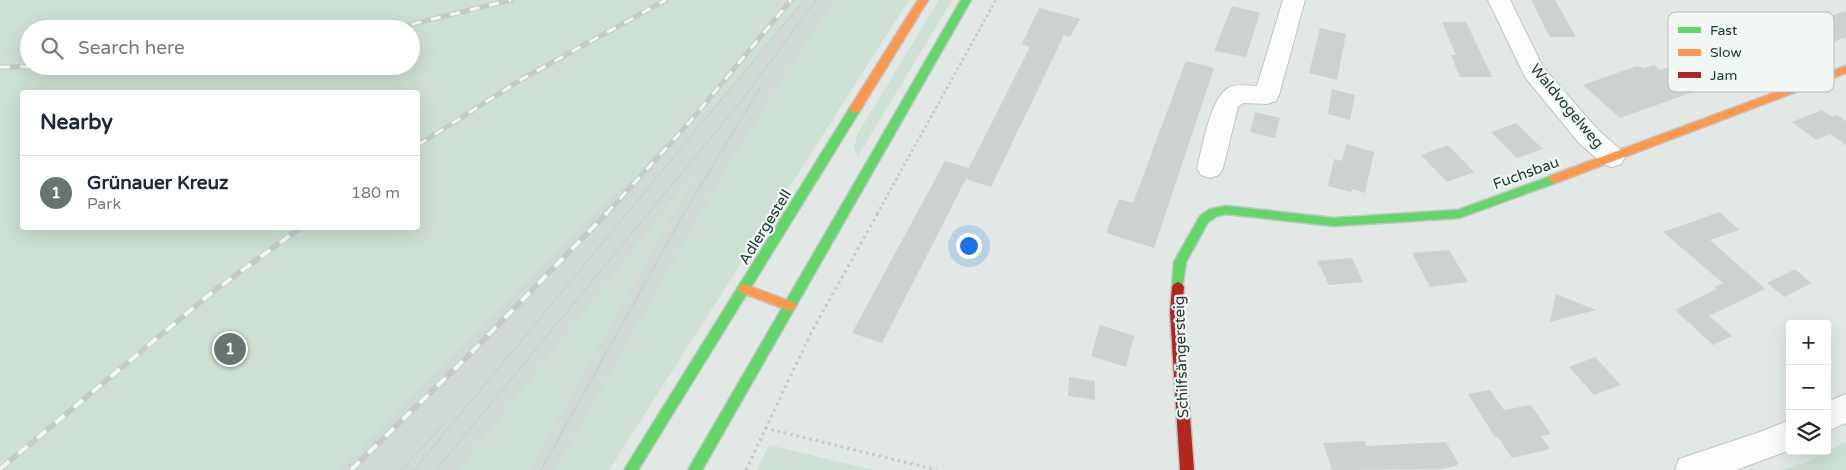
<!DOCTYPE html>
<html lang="en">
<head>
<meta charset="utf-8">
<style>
	:root { --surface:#fff; --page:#f6f6f7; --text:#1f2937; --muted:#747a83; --line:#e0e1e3; --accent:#657672 }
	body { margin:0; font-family:"Varela Round",sans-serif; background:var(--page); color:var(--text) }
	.controls { position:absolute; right:15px; bottom:15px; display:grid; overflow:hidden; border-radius:5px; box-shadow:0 5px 20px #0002 }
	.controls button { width:45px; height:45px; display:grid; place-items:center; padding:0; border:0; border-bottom:1px solid var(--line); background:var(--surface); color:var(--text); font:25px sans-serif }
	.you { position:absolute; left:968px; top:245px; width:18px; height:18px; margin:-12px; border:4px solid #fff; border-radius:50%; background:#1a73e8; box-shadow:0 0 0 8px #1a73e833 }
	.badge { display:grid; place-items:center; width:32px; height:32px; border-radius:50%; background:var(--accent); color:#fff; font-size:16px; font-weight:700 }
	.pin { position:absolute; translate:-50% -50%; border:2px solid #fff; box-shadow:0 1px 5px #0006 }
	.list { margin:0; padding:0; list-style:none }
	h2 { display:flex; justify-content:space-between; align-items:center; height:65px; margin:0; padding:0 20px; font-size:21px }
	h2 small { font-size:16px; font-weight:400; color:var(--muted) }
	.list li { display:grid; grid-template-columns:32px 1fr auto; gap:15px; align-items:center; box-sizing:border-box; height:75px; padding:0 20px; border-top:1px solid var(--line) }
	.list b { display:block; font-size:19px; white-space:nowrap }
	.list p { margin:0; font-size:16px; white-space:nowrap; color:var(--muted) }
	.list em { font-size:16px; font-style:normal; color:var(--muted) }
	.icon { flex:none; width:28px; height:28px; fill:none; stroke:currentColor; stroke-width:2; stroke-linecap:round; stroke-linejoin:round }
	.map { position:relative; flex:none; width:1846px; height:470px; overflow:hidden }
	.search { position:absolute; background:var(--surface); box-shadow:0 5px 20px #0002; left:20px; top:20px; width:400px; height:55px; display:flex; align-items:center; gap:12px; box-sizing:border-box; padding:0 18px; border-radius:28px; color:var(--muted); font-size:19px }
	.panel { position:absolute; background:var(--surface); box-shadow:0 5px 20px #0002; left:20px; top:90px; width:400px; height:140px; border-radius:5px }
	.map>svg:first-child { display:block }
	.built { fill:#d0d9d5 }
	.green { fill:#cce0d3; fill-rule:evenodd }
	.building { fill:#cdd1d0 }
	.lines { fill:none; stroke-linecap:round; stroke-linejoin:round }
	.street-casing { stroke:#bfc4c2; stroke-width:2 }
	.fast-casing { stroke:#bfc5c3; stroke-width:3 }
	.slow-casing { stroke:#bfc5c3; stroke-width:3 }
	.jam-casing { stroke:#bfc5c3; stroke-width:3 }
	.path-far1 { stroke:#bfc8c5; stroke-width:2.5; stroke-dasharray:2.5 3; stroke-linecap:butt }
	.path { stroke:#bfc8c5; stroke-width:3; stroke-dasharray:2.5 4; stroke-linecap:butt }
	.street { fill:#fbfcfb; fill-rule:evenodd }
	.fast { fill:#63d668; fill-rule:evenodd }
	.slow { fill:#ff974d; fill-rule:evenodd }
	.jam { fill:#b3261e; fill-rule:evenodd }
	.tram { stroke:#c6c9c9; stroke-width:1 }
	.rail-far1-casing { stroke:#c6c9c9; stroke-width:5 }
	.rail-casing { stroke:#c6c9c9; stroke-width:5.5 }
	.rail-far1 { stroke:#f0f7f4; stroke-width:3; stroke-dasharray:10; stroke-linecap:butt }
	.rail { stroke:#f0f7f4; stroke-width:4; stroke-dasharray:12; stroke-linecap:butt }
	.labels { text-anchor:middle; stroke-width:4.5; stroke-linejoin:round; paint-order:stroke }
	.street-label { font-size:15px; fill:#223934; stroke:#f0f7f4 }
	.key { fill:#f0f7f4; stroke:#b2beba; stroke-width:1 }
	.key-label { font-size:14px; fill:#223934 }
</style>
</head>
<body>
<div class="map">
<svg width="1846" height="470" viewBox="0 0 1846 470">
	<rect width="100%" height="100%" fill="#e2e8e5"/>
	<path class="built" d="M779 0H835L730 163 556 470H529L699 168 459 470H324Z"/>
	<g class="green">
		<path d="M0 0H804C747 79 673 146 599 209L340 470H0ZM29 29H411V66H29ZM418 92V228H22V92Z"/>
		<path d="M835 0H909L609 470H556L730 163Z"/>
		<path d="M939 0H952L858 156 854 147 858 133Z"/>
		<path d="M701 165 529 470H459Z"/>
		<path d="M1846 442V470H1782L1803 464Z"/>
		<path d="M769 445 873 470H757Z"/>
	</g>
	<g class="building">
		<path d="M1531 0H1555L1576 37H1550Z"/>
		<path d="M1232 6 1260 13 1246 57 1214 51Z"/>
		<path d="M1039 8 1080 19 1070 37 1064 35 991 187 966 179 882 343 852 333 945 161 969 168 1030 47 1022 44Z"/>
		<path d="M1846 11V37L1817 48 1790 29Z"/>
		<path d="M1442 22H1466L1492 77H1460L1451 55H1456Z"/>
		<path d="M1320 28 1346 34 1337 80 1309 73Z"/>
		<path d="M1738 46 1766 66 1620 118 1583 85 1637 66 1644 68 1654 65 1660 70Z"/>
		<path d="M1186 61 1214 68 1154 248 1106 233 1119 199 1133 203Z"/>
		<path d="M1332 89 1355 95 1350 120 1328 114Z"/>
		<path d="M1822 110 1832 117 1837 115 1846 121V145L1830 134 1816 140 1792 122Z"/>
		<path d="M1255 112 1280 118 1275 138 1250 132Z"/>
		<path d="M1516 123 1543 149 1517 158 1491 132Z"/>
		<path d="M1346 144 1374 152 1365 193 1352 189 1351 192 1328 186 1334 159 1342 161Z"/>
		<path d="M1448 145 1474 172 1447 182 1421 155Z"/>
		<path d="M1720 212 1739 230 1710 240 1765 289 1709 316 1732 336 1713 345 1675 310 1717 289 1714 287 1723 283 1663 232Z"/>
		<path d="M1449 250 1468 282 1430 287 1412 253Z"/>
		<path d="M1352 258 1363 282 1329 285 1317 261Z"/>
		<path d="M1795 269 1811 283 1785 297 1767 283Z"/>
		<path d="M1556 294 1596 310 1550 322Z"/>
		<path d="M1100 325 1134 336 1126 367 1091 356Z"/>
		<path d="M1595 357 1621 385 1594 395 1569 367Z"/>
		<path d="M1069 377 1095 381V400L1068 396Z"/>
		<path d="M1490 390 1504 410 1531 405 1551 434 1541 436 1550 449 1512 458 1498 437H1495L1468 394Z"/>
		<path d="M1365 441 1366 446 1446 442 1459 465 1443 469 1332 470 1323 443Z"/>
	</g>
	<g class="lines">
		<defs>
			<g id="street">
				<path d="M1283 0H1305L1279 95 1276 101 1267 104 1243 103 1238 107 1223 168 1219 175 1210 178 1201 175 1197 168C1203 147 1210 96 1230 87 1239 84 1249 86 1257 86Z"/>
				<path d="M1488 0H1510L1543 67 1597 129 1621 150 1625 157 1621 164 1612 167 1603 164 1579 143 1525 77Z"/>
				<path d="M1846 394V423L1827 431V402Z"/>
				<path d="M1790 420V450L1736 470H1675L1679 459 1760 432Z"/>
			</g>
			<g id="fast">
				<path d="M961 0H971L702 470H688Z"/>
				<path d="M855 105 859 106 860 109 859 112 638 470H624L851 106Z"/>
				<path d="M1554 175 1559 179 1558 182 1459 218 1334 226 1226 214 1217 216 1208 222 1186 262 1182 290H1174L1172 287 1174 262 1200 216 1210 209 1226 206 1334 218 1458 210Z"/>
			</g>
			<g id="slow">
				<path d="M918 0H928L859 112H851L850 109 851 106Z"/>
				<path d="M1846 66V73L1558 182H1550L1549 179 1550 176Z"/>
				<path d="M744 284 794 303 796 306 794 309 790 311 740 292 738 289 740 286Z"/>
			</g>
			<path id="jam" d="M1178 282 1182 284 1184 287 1182 312 1194 470H1180L1170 312 1172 287 1174 284Z"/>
		</defs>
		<use href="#street" class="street-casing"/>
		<use href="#fast" class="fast-casing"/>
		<use href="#slow" class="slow-casing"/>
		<use href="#jam" class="jam-casing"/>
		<path class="path-far1" d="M877 214 996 0"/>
		<g class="path">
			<path d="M765 428 937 470"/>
			<path d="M746 470 812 331 878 213"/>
		</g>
		<use href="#street" class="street"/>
		<use href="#fast" class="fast"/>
		<use href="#slow" class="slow"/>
		<use href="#jam" class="jam"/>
		<g class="tram">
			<path d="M401 470 445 423"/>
			<path d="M414 470 804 0"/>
			<path d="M436 470 742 100 816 0"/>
			<path d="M541 470 687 208 760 88"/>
		</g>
		<defs>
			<g id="rail-far1">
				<path d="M392 29 511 0"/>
				<path d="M0 67 115 66"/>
				<path d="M418 145 522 79 666 0"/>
				<path d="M606 214 688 124 791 0"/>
			</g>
			<g id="rail">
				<path d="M0 469 210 294 300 228"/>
				<path d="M351 470 466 358 607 213"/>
			</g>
		</defs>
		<use href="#rail-far1" class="rail-far1-casing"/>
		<use href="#rail" class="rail-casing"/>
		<use href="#rail-far1" class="rail-far1"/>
		<use href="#rail" class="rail"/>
	</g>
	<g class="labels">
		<g class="street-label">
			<text transform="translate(1567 106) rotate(50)" y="5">Waldvogelweg</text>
			<text transform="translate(1526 173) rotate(-20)" y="5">Fuchsbau</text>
			<text transform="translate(765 227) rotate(-58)" y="5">Adlergestell</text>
			<text transform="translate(1181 357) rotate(-92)" y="5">Schilfsängersteig</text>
		</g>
	</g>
	<rect x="1668" y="12" width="166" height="80" rx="8" class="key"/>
	<rect x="1678" y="27" width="23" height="6" fill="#63d668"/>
	<rect x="1678" y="49" width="23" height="7" fill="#ff974d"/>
	<rect x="1678" y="72" width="23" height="6" fill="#b3261e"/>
	<g class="key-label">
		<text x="1710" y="35">Fast</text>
		<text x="1710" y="57">Slow</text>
		<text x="1710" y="80">Jam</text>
	</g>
</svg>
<div class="controls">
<button>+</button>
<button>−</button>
<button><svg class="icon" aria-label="layers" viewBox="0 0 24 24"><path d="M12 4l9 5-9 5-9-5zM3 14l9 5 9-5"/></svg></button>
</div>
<div class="you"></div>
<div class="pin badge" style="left:230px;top:349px">1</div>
<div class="search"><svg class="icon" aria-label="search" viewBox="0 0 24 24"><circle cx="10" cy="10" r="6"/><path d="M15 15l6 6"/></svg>Search here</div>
<section class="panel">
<h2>Nearby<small></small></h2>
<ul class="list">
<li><span class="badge">1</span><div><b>Grünauer Kreuz</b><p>Park</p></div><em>180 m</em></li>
</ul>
</section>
</div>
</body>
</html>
